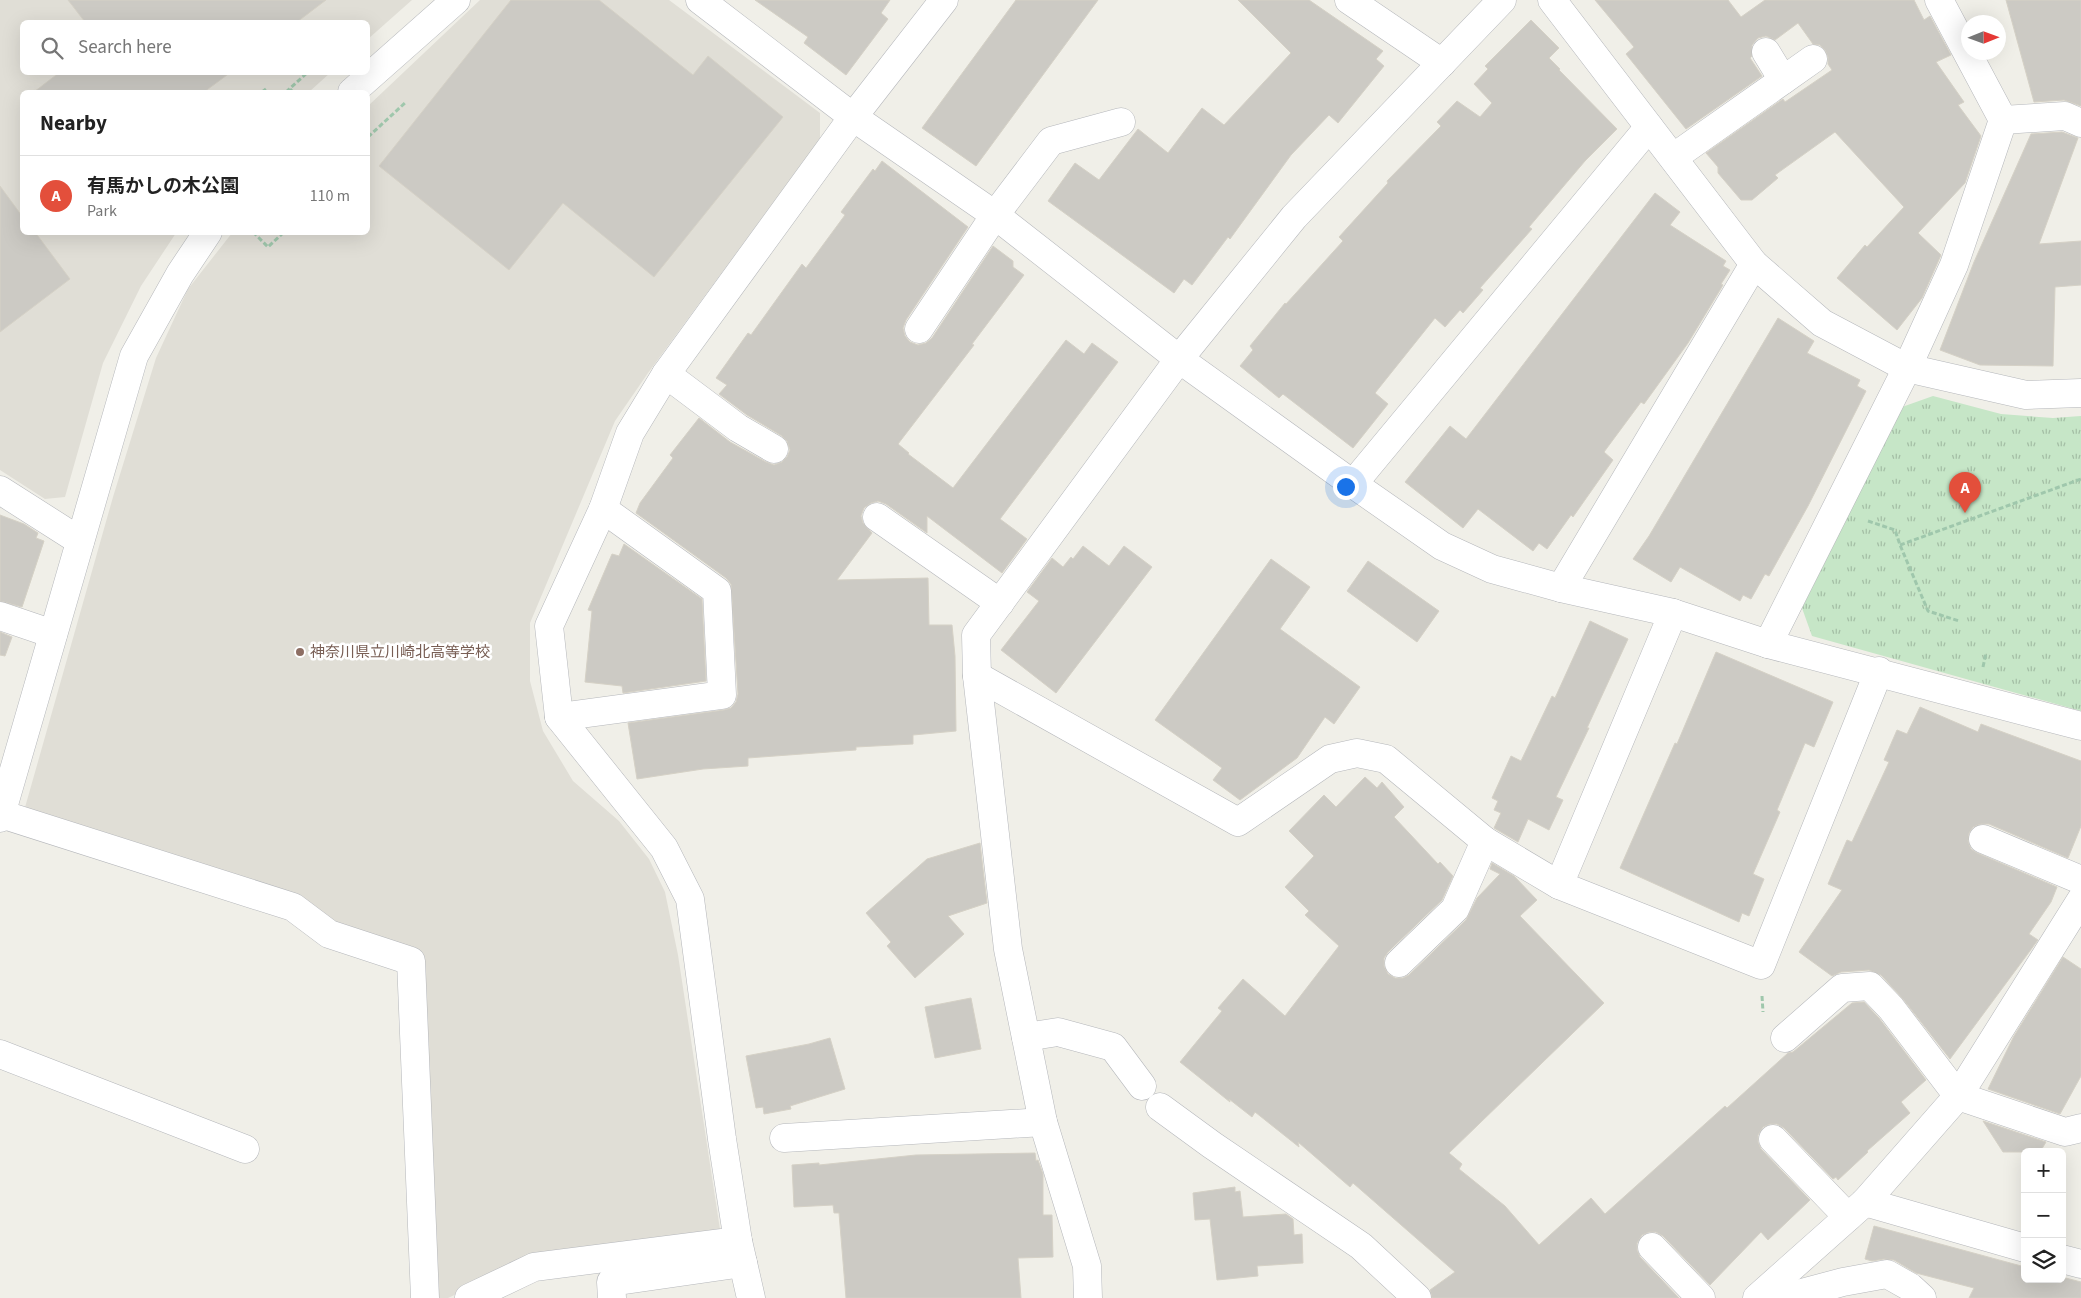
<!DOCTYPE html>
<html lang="en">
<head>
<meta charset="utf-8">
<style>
	:root { --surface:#fff; --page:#f6f6f6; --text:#222; --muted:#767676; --line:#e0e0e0; --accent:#e34f3b }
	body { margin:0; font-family:"Source Sans 3","Noto Sans JP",sans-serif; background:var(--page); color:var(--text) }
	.controls { position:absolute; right:15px; bottom:15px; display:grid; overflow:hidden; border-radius:8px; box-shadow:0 5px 20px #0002 }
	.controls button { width:45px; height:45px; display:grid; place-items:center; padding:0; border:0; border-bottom:1px solid var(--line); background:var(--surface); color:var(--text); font:25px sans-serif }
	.compass { position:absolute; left:1961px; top:15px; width:45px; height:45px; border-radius:50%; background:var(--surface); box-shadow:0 5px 20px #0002; rotate:89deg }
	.you { position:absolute; left:1345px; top:486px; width:18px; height:18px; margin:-12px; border:4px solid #fff; border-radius:50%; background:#1a73e8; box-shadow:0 0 0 8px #1a73e833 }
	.badge { display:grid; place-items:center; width:32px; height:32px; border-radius:50%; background:var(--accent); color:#fff; font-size:16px; font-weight:700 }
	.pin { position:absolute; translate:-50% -41px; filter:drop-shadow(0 1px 2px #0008) }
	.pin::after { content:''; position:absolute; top:26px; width:18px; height:15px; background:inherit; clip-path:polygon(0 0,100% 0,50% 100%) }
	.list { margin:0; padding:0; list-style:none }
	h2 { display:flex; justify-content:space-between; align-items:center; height:65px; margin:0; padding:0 20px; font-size:21px }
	h2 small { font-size:16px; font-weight:400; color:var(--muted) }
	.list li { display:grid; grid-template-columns:32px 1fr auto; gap:15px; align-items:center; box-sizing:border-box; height:80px; padding:0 20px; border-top:1px solid var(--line) }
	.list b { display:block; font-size:19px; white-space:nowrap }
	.list p { margin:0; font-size:16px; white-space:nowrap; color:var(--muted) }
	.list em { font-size:16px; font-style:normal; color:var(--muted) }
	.icon { flex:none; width:28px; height:28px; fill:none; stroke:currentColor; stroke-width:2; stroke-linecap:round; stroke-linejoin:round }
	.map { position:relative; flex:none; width:2081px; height:1298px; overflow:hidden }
	.search { position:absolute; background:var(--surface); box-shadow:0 5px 20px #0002; left:20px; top:20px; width:350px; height:55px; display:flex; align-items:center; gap:12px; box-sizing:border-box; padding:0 18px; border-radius:8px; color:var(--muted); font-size:19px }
	.panel { position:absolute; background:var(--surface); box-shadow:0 5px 20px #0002; left:20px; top:90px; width:350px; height:145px; border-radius:8px }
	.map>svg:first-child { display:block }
	.education { fill:#e0ded6 }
	.park { fill:url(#park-tufts) }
	.building { fill:#cccac4; stroke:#d5d1c6 }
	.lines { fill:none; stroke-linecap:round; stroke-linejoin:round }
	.minor-casing { stroke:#b5b7bb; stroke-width:29 }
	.path { stroke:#9fc7ac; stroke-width:3; stroke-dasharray:5 2.5; stroke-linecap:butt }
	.minor { stroke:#fff; stroke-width:28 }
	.education-dot { fill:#8d6e63; stroke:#fff; stroke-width:2 }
	.labels { text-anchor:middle; stroke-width:5; stroke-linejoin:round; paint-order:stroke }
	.education-label { font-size:15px; fill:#785e54; stroke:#fff; text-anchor:start }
</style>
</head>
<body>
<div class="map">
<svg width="2081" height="1298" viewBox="0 0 2081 1298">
	<defs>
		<pattern id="park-tufts" width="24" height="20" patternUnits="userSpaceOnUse" patternTransform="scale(1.25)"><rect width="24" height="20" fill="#c6e6c7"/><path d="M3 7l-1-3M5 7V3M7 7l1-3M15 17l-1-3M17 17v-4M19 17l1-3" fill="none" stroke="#a4bea5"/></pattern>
	</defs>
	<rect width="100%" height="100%" fill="#f0efe8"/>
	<g class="education">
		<path d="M0 0H412L368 39V22H22V72L330 73 309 92H22V232L176 233 141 286 103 363 65 497 45 499 0 470Z"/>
		<path d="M480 0H669L820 113V139L648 373 615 421 530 623V681L543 731 573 781 619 821 649 859 665 892 678 955 721 1236 536 1257 448 1298H438L421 951 337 926 24 811 113 497 156 358 188 289 232 233 368 232V106Z"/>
	</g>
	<path class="park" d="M1933 396 2001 414 2053 418 2081 416V711L1812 636 1802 608 1902 407Z"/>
	<g class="building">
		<path d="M68 0H326L297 22H85Z"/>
		<path d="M511 0H599L693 75 708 56 783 117 654 277 563 203 509 270 379 166Z"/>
		<path d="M755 0H890L881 13 888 19 846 75 804 43 808 37Z"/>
		<path d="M1016 0H1098L976 166 922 128Z"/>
		<path d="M1238 0H1309L1383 51 1376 59 1384 66 1338 123 1329 115 1291 155 1230 239 1228 237 1192 285 1184 279 1174 293 1048 201 1075 163 1099 180 1138 129 1168 153 1202 108 1224 125 1291 53Z"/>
		<path d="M1595 0H1728L1741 17 1765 0H1914L1924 20 1930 16 1951 55 1936 62 1964 102 1958 105 1981 136 1965 183 1918 233 1941 255 1922 298 1897 330 1837 278 1865 245 1867 247 1904 207 1835 132 1775 175 1778 178 1752 200H1741L1718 173V167L1706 153 1783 99 1785 102 1832 70 1828 64V57L1825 50 1820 45 1813 44 1798 23 1775 40 1766 36 1758 38 1752 45V56L1750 58 1762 76 1686 129 1626 54 1634 47Z"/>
		<path d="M2006 0H2081V106L2064 100 2034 102Z"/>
		<path d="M1531 20 1559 48 1549 58 1560 69 1559 70 1617 129 1585 161 1529 227 1532 229 1480 288 1483 290 1463 313 1460 310 1445 327 1435 318 1375 393 1388 404 1353 448 1283 394 1279 398 1240 366 1253 350 1250 346 1285 303 1286 304 1343 241 1339 237 1388 183 1387 181 1441 126 1437 122 1457 101 1480 117 1492 103 1474 84 1488 69 1485 66Z"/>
		<path d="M60 72H231L204 92H34Z"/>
		<path d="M2062 132 2078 138 2039 244 2081 241V285L2055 287 2053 366 1980 365 1940 350 1974 262 2031 134Z"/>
		<path d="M882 161 968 227 906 320 903 328 905 336 910 342 918 345 926 343 932 338 993 246 1013 261V267L1024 275 972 344 974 345 898 444 909 453 908 454 953 488 1066 340 1084 354 1092 343 1118 362 1000 519 1027 539 1002 573 927 516V533L886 504 878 501 871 503 864 508 861 516 863 523 872 533 837 580 928 578 929 625H952L955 656 956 731 913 735V744L856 747V750L748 758V766L703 769 637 779 628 723 724 710 731 708 736 702 738 694 731 584 726 578 636 513 640 503 673 458 670 455 699 418 730 442 766 462 774 465 782 462 787 457 790 450 787 441 782 436 747 415 719 394 727 385 716 378 748 333 751 335 802 264 806 268 845 215 841 212 873 169 875 171Z"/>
		<path d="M0 186 22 216V232H35L70 279 0 332Z"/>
		<path d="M1655 193 1680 212 1670 225 1726 261 1723 266 1730 270 1721 284 1723 285 1688 343 1644 404 1641 402 1604 452 1613 460 1573 517 1571 515 1547 549 1539 543 1533 551 1478 509 1463 528 1405 482 1450 426 1466 439Z"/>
		<path d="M1778 318 1814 341 1807 353 1860 380 1857 386 1866 391 1808 506 1769 576 1765 574 1751 599 1743 595 1740 601 1680 567 1671 582 1633 559 1649 536Z"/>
		<path d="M0 515 24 524 38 533 36 538 44 541 22 607 0 601Z"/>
		<path d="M624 544 702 599 706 681 623 693 622 686 585 682 592 611 588 610 612 554 619 556Z"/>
		<path d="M1083 546 1109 566 1124 546 1152 567 1056 693 1001 650 1039 601 1027 592 1052 558 1063 567 1071 557 1073 559Z"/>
		<path d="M1271 559 1310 587 1280 629 1360 687 1334 724 1325 717 1297 758 1240 800 1213 780 1222 768 1155 720Z"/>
		<path d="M1368 561 1439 611 1417 642 1347 591Z"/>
		<path d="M1590 621 1628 639 1587 728H1589L1556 797 1563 800 1549 830 1528 819 1518 842 1494 828 1501 813 1494 810 1498 801 1492 798 1511 756 1521 761 1552 696 1555 698Z"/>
		<path d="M0 632 12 637 5 656 0 655Z"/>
		<path d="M1716 652 1833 702 1814 747 1805 743 1777 810 1780 812 1753 874 1764 879 1749 916 1742 913 1739 922 1620 868 1675 743 1677 744Z"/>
		<path d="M1920 707 1978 732 1981 724 2081 761V826L2068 858 1989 824H1981L1973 827 1969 833 1968 841 1971 849 1977 853 2057 887 2051 902 2029 934 2038 940 1950 1059 1903 999 1881 975 1869 970 1841 972 1832 976 1799 952 1842 890 1828 884 1847 840 1852 842 1889 762 1884 760 1897 730 1907 734Z"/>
		<path d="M1365 777 1377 788 1382 782 1404 807 1394 817 1438 864 1440 862 1453 876 1442 900 1388 952 1384 958V966L1388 974 1395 978H1403L1409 975 1466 920 1477 898 1500 874 1490 869 1492 863 1514 876 1537 900 1520 916 1604 1003 1449 1153 1462 1164 1459 1169 1505 1206 1539 1245 1591 1198 1605 1214 1725 1106 1727 1108 1788 1053 1793 1052 1852 1003 1864 1002 1879 1018 1926 1080 1901 1102 1910 1113 1867 1151 1868 1152 1838 1180 1836 1177 1833 1179 1784 1128 1777 1124H1770L1763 1127 1758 1135V1142L1761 1149 1810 1200 1768 1240 1761 1232 1710 1285 1663 1236 1656 1232H1649L1642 1235 1637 1243V1250L1640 1257 1679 1298H1432L1430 1290 1455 1272 1353 1183 1350 1187 1298 1142 1299 1147 1255 1112 1252 1117 1229 1099 1230 1102 1180 1062 1222 1011 1218 1008 1243 979 1285 1016 1339 946 1305 915 1309 911 1285 887 1314 856 1289 831 1324 795 1336 807Z"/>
		<path d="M980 843 987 903 948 916 964 934 915 978 887 946 891 942 866 913 927 859Z"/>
		<path d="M2063 957 2081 969V1076L2060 1114 1988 1089 2014 1036Z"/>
		<path d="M971 998 981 1049 935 1058 925 1007Z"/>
		<path d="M830 1038 845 1089 790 1106 791 1109 764 1114 763 1107 756 1108 746 1056 809 1044Z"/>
		<path d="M1983 1121 2046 1142 2040 1152H2003Z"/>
		<path d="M1035 1153 1036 1161 1038 1160 1043 1174V1215H1052L1053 1257 1018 1258 1021 1298H846L839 1213H834L833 1205 794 1207 792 1165 819 1163V1165L916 1155Z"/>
		<path d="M1235 1187V1192L1240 1191 1243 1217 1286 1214 1293 1219 1294 1235 1302 1234 1303 1263 1257 1266 1258 1276 1217 1280 1210 1219 1195 1220 1193 1193Z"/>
		<path d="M1874 1226 2025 1267V1279H2062V1277L2081 1282V1298H1969L1974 1288 1916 1273 1894 1260 1884 1259 1872 1261 1865 1259Z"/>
	</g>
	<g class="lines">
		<defs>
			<g id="minor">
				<path d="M700 0 853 117 995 215 1179 359 1353 484 1442 546 1492 569 1561 588 1673 613 1768 644 2081 726"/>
				<path d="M1349 0 1442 63"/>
				<path d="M1552 0 1754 264 1822 323 1907 368 2026 395 2081 393"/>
				<path d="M1766 52 1783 80"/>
				<path d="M352 92 456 0"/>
				<path d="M2003 120 2065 116 2081 123"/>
				<path d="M1674 157 1813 59"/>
				<path d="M919 329 995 215 1051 141 1121 122"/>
				<path d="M666 374 738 428 774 449"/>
				<path d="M1353 484 1649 127"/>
				<path d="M0 490 80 541"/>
				<path d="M877 517 1000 603"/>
				<path d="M1561 588 1754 264"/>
				<path d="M1673 613 1559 885 1761 965 1879 671"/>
				<path d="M0 616 53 634"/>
				<path d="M1768 644 1907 368 1954 265 2003 120 1939 0"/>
				<path d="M977 676 1238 822 1330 759 1357 753 1386 759 1485 841 1559 885"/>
				<path d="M559 717 722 695 717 591 603 509"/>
				<path d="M1 814 293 907 329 934 411 961 425 1298"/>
				<path d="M0 818 134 356 180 274 208 232"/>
				<path d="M1983 839 2081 880"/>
				<path d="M1399 963 1455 909 1485 841"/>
				<path d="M1026 1037 1058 1032 1113 1047 1142 1086"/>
				<path d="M1785 1038 1842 988 1870 986 1891 1008 1958 1096 2065 1132 2081 1128"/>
				<path d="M0 1054 245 1149"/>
				<path d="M1160 1107 1212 1145 1361 1246 1417 1298"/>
				<path d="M784 1138 1043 1122"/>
				<path d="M1773 1139 1848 1217"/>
				<path d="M1865 1202 2025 1248"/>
				<path d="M1652 1247 1701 1298"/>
				<path d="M2062 1259 2081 1264"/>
				<path d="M469 1298 534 1267 738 1241"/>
				<path d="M612 1298 611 1282 743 1263"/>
				<path d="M751 1298 738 1241 722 1139 690 899 664 848 559 717 549 626 603 509 630 433 666 374 853 117 944 0"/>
				<path d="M1088 1298 1087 1266 1043 1122 1008 949 977 676 976 635 1179 359 1294 217 1502 0"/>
				<path d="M1757 1298 1865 1202 1958 1096 2081 900"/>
				<path d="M1783 1298 1843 1282 1887 1274 1910 1287 1922 1298"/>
			</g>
		</defs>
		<use href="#minor" class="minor-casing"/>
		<g class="path">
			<path d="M290 89 293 92"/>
			<path d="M262 92 266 89"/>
			<path d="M286 92 308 72"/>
			<path d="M368 137 406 102"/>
			<path d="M257 232 255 234 268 247 284 232"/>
			<path d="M1868 521 1895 530 1900 545 1928 611 1959 621"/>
			<path d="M1900 545 2081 479"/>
			<path d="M1983 667 1986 653"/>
			<path d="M1762 996 1763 1012"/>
		</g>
		<use href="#minor" class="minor"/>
	</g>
	<circle class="education-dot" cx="300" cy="652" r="5"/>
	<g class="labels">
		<g class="education-label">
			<text x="310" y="657">神奈川県立川崎北高等学校</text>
		</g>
	</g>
</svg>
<div class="controls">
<button>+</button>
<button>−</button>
<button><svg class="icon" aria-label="layers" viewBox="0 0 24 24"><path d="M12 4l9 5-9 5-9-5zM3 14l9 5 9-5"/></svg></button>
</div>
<svg class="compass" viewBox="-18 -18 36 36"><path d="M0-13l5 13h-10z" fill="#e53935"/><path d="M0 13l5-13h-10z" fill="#767676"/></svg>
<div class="you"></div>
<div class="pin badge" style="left:1965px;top:513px">A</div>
<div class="search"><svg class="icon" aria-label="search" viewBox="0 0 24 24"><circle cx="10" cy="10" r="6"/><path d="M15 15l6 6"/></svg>Search here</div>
<section class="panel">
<h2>Nearby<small></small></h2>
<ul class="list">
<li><span class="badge">A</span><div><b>有馬かしの木公園</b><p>Park</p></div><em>110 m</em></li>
</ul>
</section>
</div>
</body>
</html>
